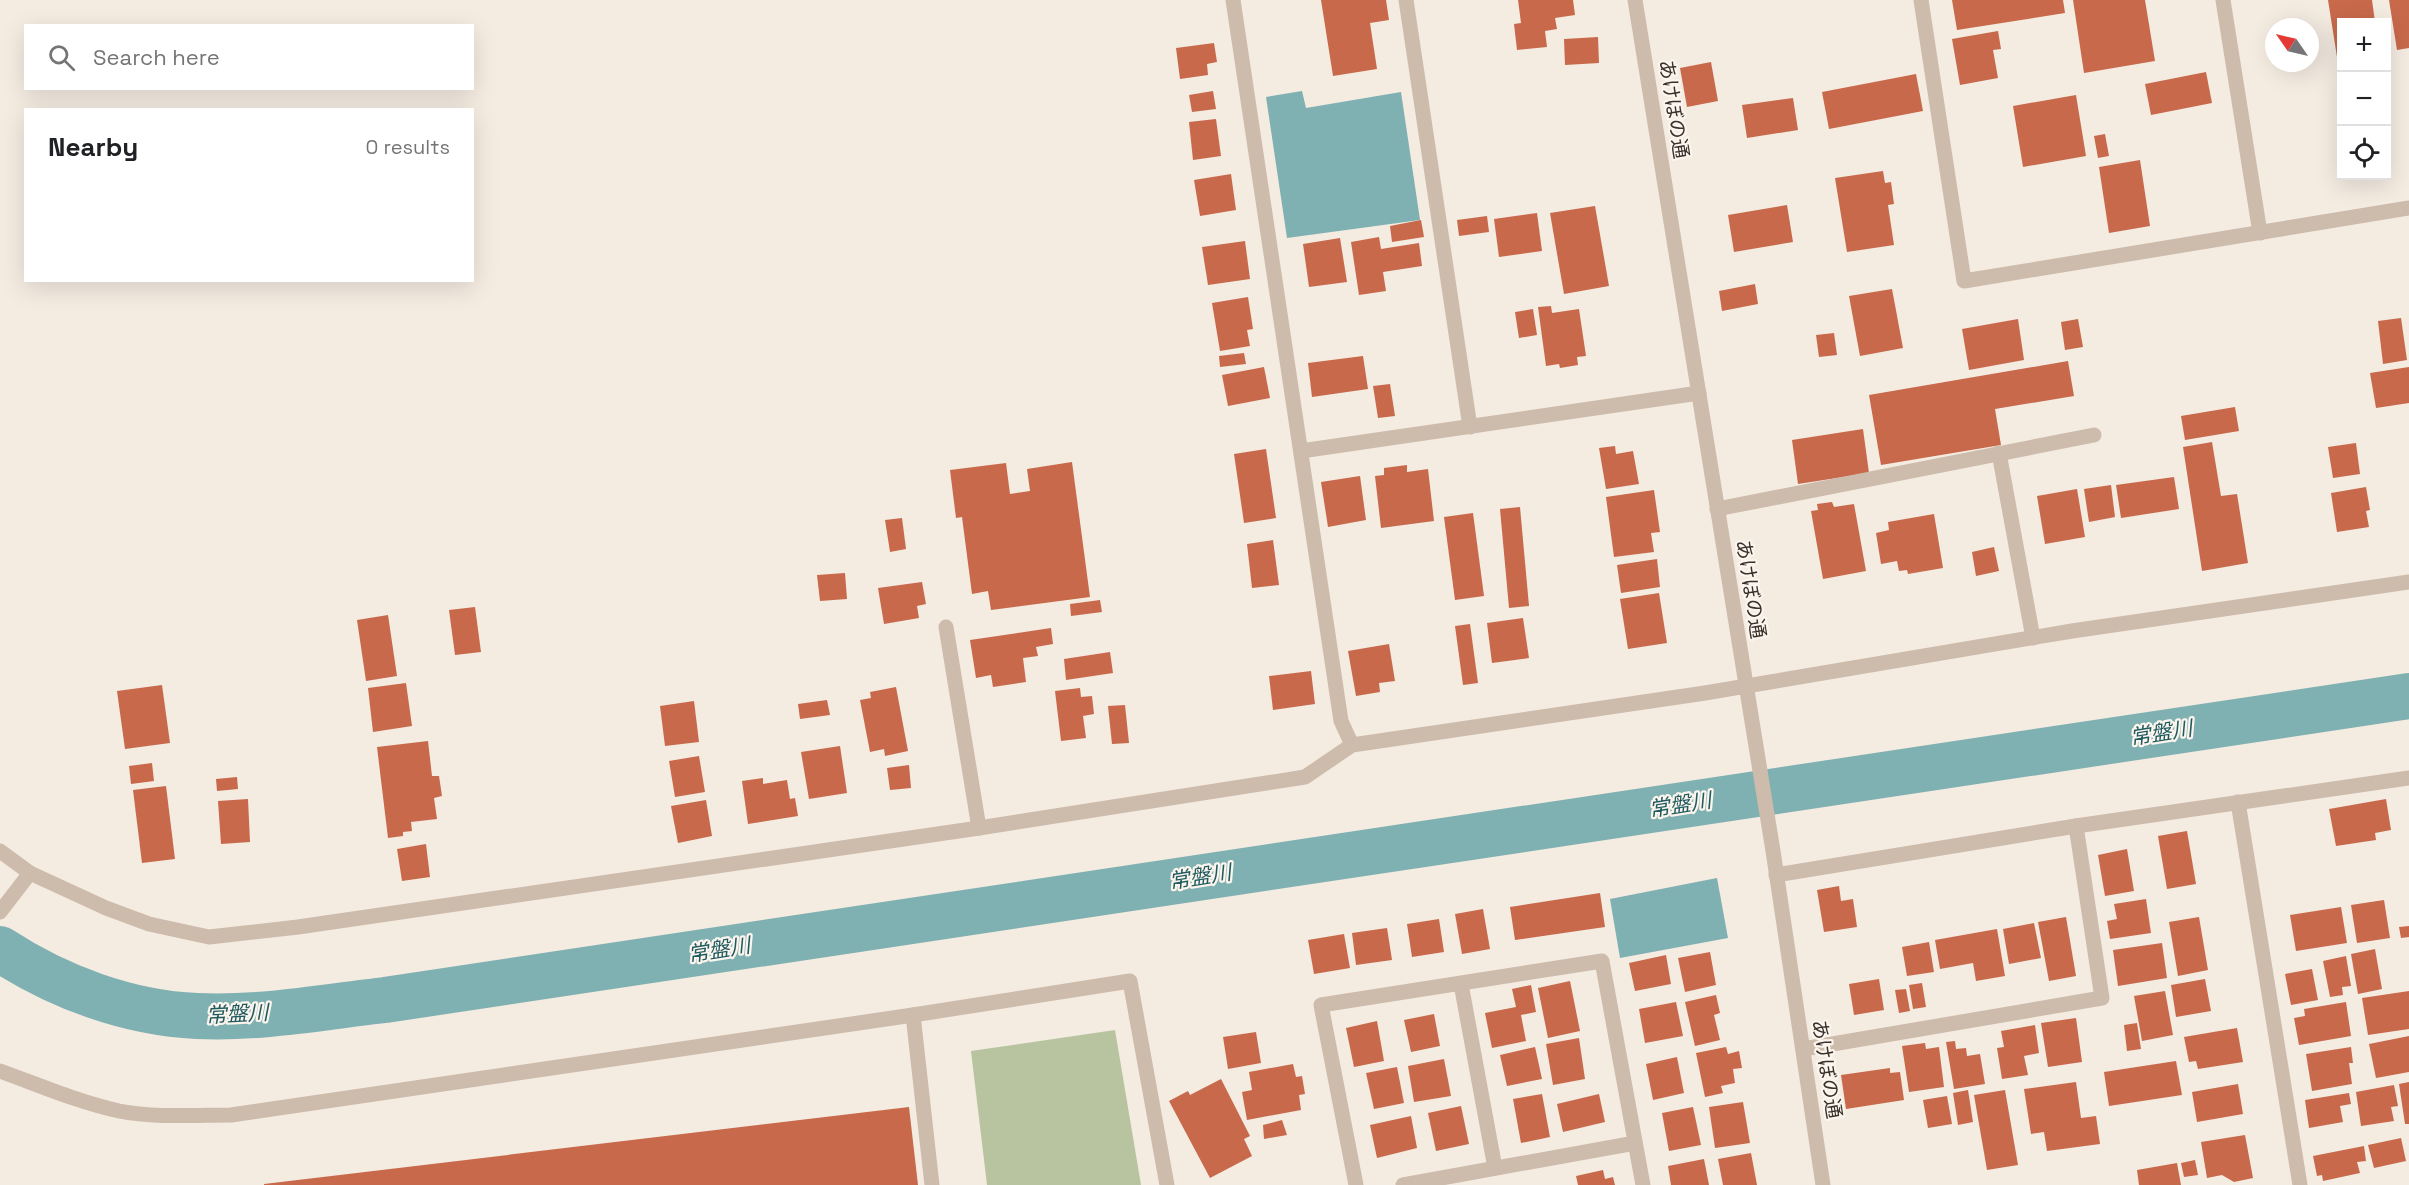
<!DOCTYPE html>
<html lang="en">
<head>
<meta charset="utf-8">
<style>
	:root { --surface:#fff; --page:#f2f2f2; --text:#202124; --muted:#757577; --line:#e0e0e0 }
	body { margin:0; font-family:"Space Grotesk","Noto Sans JP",sans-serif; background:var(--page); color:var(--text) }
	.controls { position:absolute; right:18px; top:18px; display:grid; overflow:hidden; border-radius:0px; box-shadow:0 6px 24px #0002 }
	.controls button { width:54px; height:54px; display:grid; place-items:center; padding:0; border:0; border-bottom:2px solid var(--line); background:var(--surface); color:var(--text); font:30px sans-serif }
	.compass { position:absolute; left:2265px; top:18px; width:54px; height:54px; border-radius:50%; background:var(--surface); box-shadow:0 6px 24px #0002; rotate:304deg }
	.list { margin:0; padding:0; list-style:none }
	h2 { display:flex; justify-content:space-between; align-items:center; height:78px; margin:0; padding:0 24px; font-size:26px }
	h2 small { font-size:20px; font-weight:400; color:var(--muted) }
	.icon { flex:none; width:33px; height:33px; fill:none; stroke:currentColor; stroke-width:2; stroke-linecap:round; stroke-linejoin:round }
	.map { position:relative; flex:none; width:2409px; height:1185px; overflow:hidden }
	.search { position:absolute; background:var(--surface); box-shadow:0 6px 24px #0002; left:24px; top:24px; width:450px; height:66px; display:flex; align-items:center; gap:15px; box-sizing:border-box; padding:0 21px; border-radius:0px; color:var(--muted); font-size:22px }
	.panel { position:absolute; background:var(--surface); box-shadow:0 6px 24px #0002; left:24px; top:108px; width:450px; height:174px; border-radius:0px }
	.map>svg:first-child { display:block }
	.green { fill:#b8c4a0 }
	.water { fill:#7fb0b2 }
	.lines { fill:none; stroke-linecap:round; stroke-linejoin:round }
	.river { stroke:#7fb0b2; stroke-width:46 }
	.building { fill:#c8694b }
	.minor { stroke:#cdbbac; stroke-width:15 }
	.labels { text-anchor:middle; stroke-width:4.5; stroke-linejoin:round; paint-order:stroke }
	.street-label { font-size:20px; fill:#3b302b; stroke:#fbf5ee }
	.water-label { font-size:21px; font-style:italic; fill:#1f5a5e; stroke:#fbf5ee }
</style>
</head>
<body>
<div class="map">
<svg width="2409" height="1185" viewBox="0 0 2409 1185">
	<rect width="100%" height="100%" fill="#f4ebe1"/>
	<path class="green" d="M1115 1030 1141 1185H987L971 1051Z"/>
	<g class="water">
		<path d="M1302 91 1306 108 1401 92 1420 220 1287 238 1266 97Z"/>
		<path d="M1717 878 1728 938 1620 958 1610 899Z"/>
	</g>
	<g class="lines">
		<path class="river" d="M0 949C58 987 128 1013 197 1016 260 1019 323 1007 385 1000L2409 696"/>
	</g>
	<g class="building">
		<path d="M1321 0H1386L1389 20 1370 23 1377 69 1333 76Z"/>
		<path d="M1518 0H1573L1575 15 1555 18 1557 29 1545 31 1547 47 1517 50 1514 24 1521 23Z"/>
		<path d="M1952 0H2063L2065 13 1957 30Z"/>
		<path d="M2073 0H2145L2155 61 2084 73Z"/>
		<path d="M2328 0H2372L2375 22H2342V56L2337 57Z"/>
		<path d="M2389 0H2409V48L2397 50Z"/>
		<path d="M1998 31 2001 49 1993 50 1998 78 1960 85 1952 39Z"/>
		<path d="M1598 37 1599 63 1565 65 1564 39Z"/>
		<path d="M1214 43 1217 62 1207 64 1208 75 1180 79 1176 48Z"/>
		<path d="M1711 62 1718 101 1687 107 1680 68Z"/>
		<path d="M2206 72 2212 103 2151 115 2145 84Z"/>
		<path d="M1916 74 1923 111 1829 129 1822 92Z"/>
		<path d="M1213 91 1216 109 1192 112 1189 95Z"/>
		<path d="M2076 95 2086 156 2023 167 2013 106Z"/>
		<path d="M1793 98 1798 130 1747 138 1742 105Z"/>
		<path d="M1216 119 1221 156 1193 160 1189 122Z"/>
		<path d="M2105 134 2109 156 2098 158 2094 136Z"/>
		<path d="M2140 160 2150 226 2109 233 2099 167Z"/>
		<path d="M1883 171 1885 183 1891 182 1894 204 1888 205 1894 245 1847 252 1835 178Z"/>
		<path d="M1231 174 1236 210 1200 216 1194 180Z"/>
		<path d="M1787 205 1793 242 1734 252 1728 215Z"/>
		<path d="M1595 206 1609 286 1564 294 1550 213Z"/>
		<path d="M1537 213 1542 251 1499 257 1494 219Z"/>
		<path d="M1487 216 1489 232 1459 236 1457 220Z"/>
		<path d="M1421 220 1424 237 1392 242 1390 226Z"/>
		<path d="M1379 237 1381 249 1419 243 1422 266 1383 272 1386 291 1359 295 1351 242Z"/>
		<path d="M1340 238 1347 282 1309 287 1303 244Z"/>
		<path d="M1245 241 1250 279 1208 285 1202 247Z"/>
		<path d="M1755 284 1758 304 1722 311 1719 291Z"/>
		<path d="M1892 289 1903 348 1860 356 1849 296Z"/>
		<path d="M1248 297 1253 329 1247 330 1250 346 1220 351 1212 303Z"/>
		<path d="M1551 306 1552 313 1579 309 1586 356 1577 357 1578 365 1560 368 1559 364 1546 366 1538 307Z"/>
		<path d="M1533 309 1537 335 1519 338 1515 312Z"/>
		<path d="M2401 318 2407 360 2383 364 2378 321Z"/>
		<path d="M2018 319 2024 360 1969 370 1962 329Z"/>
		<path d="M2078 319 2083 347 2065 350 2061 322Z"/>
		<path d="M1834 333 1837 355 1819 357 1816 335Z"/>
		<path d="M1244 353 1246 364 1220 367 1219 356Z"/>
		<path d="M1363 356 1368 389 1312 397 1308 363Z"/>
		<path d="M2068 361 2074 396 1995 409 2001 445 1881 465 1869 395Z"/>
		<path d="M1264 367 1270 398 1228 406 1222 375Z"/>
		<path d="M2409 367V403L2376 408 2370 373Z"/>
		<path d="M1390 384 1395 416 1378 418 1373 386Z"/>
		<path d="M2235 407 2239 431 2185 440 2181 416Z"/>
		<path d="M1863 429 1869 473 1798 484 1792 440Z"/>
		<path d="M2212 442 2221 496 2237 494 2248 563 2202 571 2183 447Z"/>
		<path d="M2356 443 2360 474 2333 478 2328 447Z"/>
		<path d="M1615 446 1616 454 1633 451 1639 484 1606 489 1599 448Z"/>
		<path d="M1266 449 1276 518 1244 523 1234 454Z"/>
		<path d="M1072 462 1090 597 991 610 988 591 972 594 962 517 956 518 950 470 1006 463 1010 494 1030 491 1027 469Z"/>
		<path d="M1407 465V472L1428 469 1434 521 1381 528 1375 476 1384 475V468Z"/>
		<path d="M1360 476 1366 520 1328 527 1321 482Z"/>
		<path d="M2174 477 2179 509 2121 518 2116 485Z"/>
		<path d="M2111 485 2115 517 2089 522 2084 489Z"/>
		<path d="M2366 487 2370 510 2366 511 2369 527 2337 532 2331 493Z"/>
		<path d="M2077 489 2085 537 2045 544 2037 496Z"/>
		<path d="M1654 490 1660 532 1651 533 1654 552 1614 557 1606 497Z"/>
		<path d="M1832 502 1834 507 1854 504 1866 571 1823 579 1811 511 1818 510 1817 504Z"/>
		<path d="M1520 507 1529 606 1509 608 1500 509Z"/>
		<path d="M1473 513 1484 596 1455 600 1444 517Z"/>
		<path d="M1934 514 1943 568 1908 574 1907 570 1899 571 1897 561 1881 564 1876 533 1889 530 1888 522Z"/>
		<path d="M902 518 906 549 890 552 885 520Z"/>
		<path d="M1273 540 1279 585 1252 588 1247 544Z"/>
		<path d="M1994 547 1999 571 1976 576 1972 552Z"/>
		<path d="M1657 559 1660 587 1621 593 1617 565Z"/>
		<path d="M845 573 847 599 820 601 817 575Z"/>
		<path d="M922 582 926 604 917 606 919 618 884 624 878 588Z"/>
		<path d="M1659 593 1667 643 1628 649 1620 599Z"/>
		<path d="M1100 600 1102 612 1071 616 1070 604Z"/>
		<path d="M475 607 481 652 455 655 449 610Z"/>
		<path d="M388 615 397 676 366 681 357 620Z"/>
		<path d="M1523 618 1529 658 1492 663 1487 623Z"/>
		<path d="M1470 624 1478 683 1463 685 1455 626Z"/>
		<path d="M1051 628 1053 644 1036 647 1038 656 1023 658 1026 682 993 687 991 675 976 678 970 640Z"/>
		<path d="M1389 644 1395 681 1379 683 1380 692 1356 696 1348 651Z"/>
		<path d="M1110 652 1113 673 1066 680 1064 659Z"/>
		<path d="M1311 671 1315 704 1273 710 1269 676Z"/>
		<path d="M406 683 412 726 373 732 368 688Z"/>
		<path d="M162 685 170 743 125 749 117 691Z"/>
		<path d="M896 687 908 751 885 756 884 749 870 752 860 700 871 698 870 692Z"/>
		<path d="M1080 688 1081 697 1092 696 1094 714 1083 716 1086 738 1061 741 1055 691Z"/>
		<path d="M827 700 830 715 800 719 798 704Z"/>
		<path d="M694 701 699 742 665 746 660 706Z"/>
		<path d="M1125 705 1129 743 1112 744 1108 706Z"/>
		<path d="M428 741 432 776H439L442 796 434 798 437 819 411 822 412 831 403 832V836L388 838 377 747Z"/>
		<path d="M840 746 847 793 809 799 801 752Z"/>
		<path d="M699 756 705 792 675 797 669 761Z"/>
		<path d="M152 763 154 781 131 784 129 766Z"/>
		<path d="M909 765 911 788 890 790 887 768Z"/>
		<path d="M237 777 238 789 217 791 216 779Z"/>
		<path d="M763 778V784L787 780 790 799 795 798 798 816 748 824 742 781Z"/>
		<path d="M166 786 175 859 142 863 133 790Z"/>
		<path d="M248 799 250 842 221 844 218 801Z"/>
		<path d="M2386 799 2391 830 2375 833 2376 840 2336 846 2329 809Z"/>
		<path d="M706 800 712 836 678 843 671 806Z"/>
		<path d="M2187 831 2196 884 2167 889 2158 836Z"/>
		<path d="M426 844 430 877 402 881 397 849Z"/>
		<path d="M2127 849 2134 891 2105 896 2098 855Z"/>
		<path d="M1839 886 1841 901 1853 899 1857 927 1824 932 1817 890Z"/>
		<path d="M1600 893 1605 927 1515 940 1510 907Z"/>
		<path d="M2146 899 2151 933 2110 939 2107 921 2117 919 2114 904Z"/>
		<path d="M2384 900 2390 938 2357 943 2351 905Z"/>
		<path d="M2341 907 2347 943 2296 951 2290 915Z"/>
		<path d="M1483 909 1490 949 1462 954 1455 914Z"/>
		<path d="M2066 917 2076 976 2049 981 2038 922Z"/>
		<path d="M2199 917 2208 970 2178 976 2169 922Z"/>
		<path d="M1439 919 1444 952 1412 957 1407 924Z"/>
		<path d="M2034 923 2041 958 2009 964 2003 929Z"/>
		<path d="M2409 926V937L2401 938 2399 927Z"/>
		<path d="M1387 928 1392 960 1356 965 1352 933Z"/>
		<path d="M1997 929 2005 976 1976 981 1973 963 1940 969 1935 940Z"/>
		<path d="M1344 934 1350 968 1314 974 1308 940Z"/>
		<path d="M1929 942 1934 972 1907 976 1902 947Z"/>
		<path d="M2162 943 2167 978 2118 986 2113 950Z"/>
		<path d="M2375 949 2382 989 2358 994 2351 954Z"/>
		<path d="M1710 952 1716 985 1685 992 1678 958Z"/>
		<path d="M1666 955 1671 984 1635 991 1629 963Z"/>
		<path d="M2346 956 2351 986 2342 987 2343 995 2330 997 2323 961Z"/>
		<path d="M2312 969 2318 1000 2291 1005 2285 974Z"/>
		<path d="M1879 979 1884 1010 1854 1015 1849 984Z"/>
		<path d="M2205 979 2211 1011 2176 1017 2171 985Z"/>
		<path d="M1570 981 1580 1031 1548 1038 1538 988Z"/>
		<path d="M1922 983 1926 1007 1913 1009 1909 985Z"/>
		<path d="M1531 985 1536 1012 1521 1015 1526 1041 1492 1048 1485 1013 1516 1007 1512 989Z"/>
		<path d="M1906 989 1910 1011 1899 1013 1895 990Z"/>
		<path d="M2165 991 2173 1035 2142 1041 2134 996Z"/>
		<path d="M2409 991V1029L2368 1035 2362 998Z"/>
		<path d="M1716 995 1720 1013 1714 1015 1720 1040 1695 1046 1685 1002Z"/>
		<path d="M1676 1002 1683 1036 1645 1043 1639 1009Z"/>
		<path d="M2346 1002 2351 1036 2299 1045 2294 1018 2305 1016 2304 1009Z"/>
		<path d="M1434 1014 1440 1046 1411 1052 1404 1020Z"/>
		<path d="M2076 1018 2082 1062 2048 1067 2041 1023Z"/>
		<path d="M1377 1021 1384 1061 1354 1067 1346 1028Z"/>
		<path d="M2137 1023 2141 1049 2127 1051 2124 1025Z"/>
		<path d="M2035 1025 2039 1053 2024 1056 2028 1075 2002 1079 1997 1048 2004 1047 2001 1031Z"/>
		<path d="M2237 1028 2243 1062 2198 1069 2196 1061 2189 1062 2184 1037Z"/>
		<path d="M1256 1032 1261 1063 1228 1069 1223 1037Z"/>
		<path d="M2409 1036V1072L2376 1078 2369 1044Z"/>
		<path d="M1579 1038 1585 1079 1553 1085 1546 1044Z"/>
		<path d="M1955 1041 1956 1049 1966 1048 1967 1056 1980 1054 1985 1084 1954 1089 1946 1042Z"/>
		<path d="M1925 1043 1926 1049 1939 1047 1944 1087 1909 1092 1902 1046Z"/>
		<path d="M1535 1047 1542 1079 1507 1086 1500 1055Z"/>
		<path d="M1726 1047 1728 1054 1739 1051 1742 1068 1733 1069 1735 1083 1721 1086 1723 1093 1705 1097 1696 1053Z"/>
		<path d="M2351 1047 2353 1063H2349L2352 1084 2312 1091 2306 1054Z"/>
		<path d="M1677 1057 1684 1093 1653 1100 1646 1064Z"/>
		<path d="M1444 1059 1451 1096 1414 1102 1408 1066Z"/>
		<path d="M2176 1061 2182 1095 2109 1106 2104 1072Z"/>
		<path d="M1293 1064 1296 1077 1302 1076 1305 1094 1299 1095 1301 1110 1247 1120 1242 1092 1252 1090 1249 1072Z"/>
		<path d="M1397 1067 1404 1103 1374 1109 1366 1073Z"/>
		<path d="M1890 1068V1073L1900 1072 1904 1100 1846 1109 1841 1075Z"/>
		<path d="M1221 1079 1250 1136 1244 1139 1252 1156 1210 1178 1169 1101 1188 1091 1190 1095Z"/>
		<path d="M2076 1082 2081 1118 2096 1116 2100 1144 2047 1151 2044 1132 2031 1134 2024 1089Z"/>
		<path d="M2409 1082V1124H2405L2399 1084Z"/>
		<path d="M2238 1084 2243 1114 2197 1122 2192 1092Z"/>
		<path d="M2394 1085 2398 1106 2391 1107 2394 1121 2361 1126 2356 1092Z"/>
		<path d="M1968 1090 1973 1122 1958 1125 1953 1093Z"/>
		<path d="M2005 1090 2018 1165 1987 1170 1974 1095Z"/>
		<path d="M2349 1093 2351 1104 2340 1106 2343 1122 2309 1128 2305 1100Z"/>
		<path d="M1542 1094 1550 1137 1521 1143 1513 1099Z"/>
		<path d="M1599 1094 1605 1122 1563 1132 1557 1104Z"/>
		<path d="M1947 1096 1952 1124 1928 1128 1923 1100Z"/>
		<path d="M1743 1102 1750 1143 1715 1148 1709 1107Z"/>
		<path d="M1461 1106 1469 1144 1436 1151 1428 1113Z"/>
		<path d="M909 1107 918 1185H264V1184Z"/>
		<path d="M1693 1107 1701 1145 1669 1151 1662 1113Z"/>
		<path d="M1411 1116 1417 1148 1377 1158 1370 1125Z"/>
		<path d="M1282 1120 1287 1135 1264 1139 1263 1125Z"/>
		<path d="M2245 1135 2253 1178 2234 1182 2222 1175 2207 1178 2201 1142Z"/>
		<path d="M2401 1138 2406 1161 2374 1168 2368 1145Z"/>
		<path d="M2364 1146 2366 1161 2357 1162 2360 1173 2323 1181 2322 1175 2317 1176 2313 1156Z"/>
		<path d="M1751 1153 1757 1185H1723L1718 1159Z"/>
		<path d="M1704 1159 1709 1185H1671L1668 1166Z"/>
		<path d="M2195 1160 2198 1175 2184 1177 2181 1163Z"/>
		<path d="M2177 1163 2181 1185H2139L2137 1170Z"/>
		<path d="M1603 1170 1605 1179 1613 1177 1615 1185H1578L1576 1176Z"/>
	</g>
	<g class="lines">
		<g class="minor">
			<path d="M1233 0 1341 721 1352 745"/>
			<path d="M1406 0 1470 427"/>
			<path d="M1635 0 1773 851 1823 1185"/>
			<path d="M1921 0 1964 281 2409 208"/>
			<path d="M2223 0 2260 233"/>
			<path d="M1301 451 1699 393"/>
			<path d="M1999 453 2033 638"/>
			<path d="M1717 509 2094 435"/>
			<path d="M946 627 979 828"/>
			<path d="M2238 802 2300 1185"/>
			<path d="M0 851 30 873"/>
			<path d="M1776 875 2076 826 2409 778"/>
			<path d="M0 912 30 873 106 908 149 924 209 937 298 927 979 828 1305 777 1352 745 1705 693 2072 631 2409 582"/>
			<path d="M1461 984 1495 1168"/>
			<path d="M913 1015 932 1185"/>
			<path d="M1803 1049 2102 998 2076 826"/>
			<path d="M0 1071C39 1085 78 1102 119 1111 155 1118 195 1115 231 1115L913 1015 1130 981 1167 1185"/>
			<path d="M1356 1185 1321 1005 1602 961 1643 1185"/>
			<path d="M1403 1185 1635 1143"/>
		</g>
	</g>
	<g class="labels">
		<g class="street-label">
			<text transform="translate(1674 109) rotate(81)" y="7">あけぼの通</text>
			<text transform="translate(1751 589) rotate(81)" y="7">あけぼの通</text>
			<text transform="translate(1827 1069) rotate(81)" y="7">あけぼの通</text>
		</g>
		<g class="water-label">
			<text transform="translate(2161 733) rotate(-9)" y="7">常盤川</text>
			<text transform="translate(1680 805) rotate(-9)" y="7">常盤川</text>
			<text transform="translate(1200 877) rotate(-9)" y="7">常盤川</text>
			<text transform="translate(719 950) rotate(-9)" y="7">常盤川</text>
			<text transform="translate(237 1014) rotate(-3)" y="7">常盤川</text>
		</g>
	</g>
</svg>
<div class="controls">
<button>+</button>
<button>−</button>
<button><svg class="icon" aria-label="locate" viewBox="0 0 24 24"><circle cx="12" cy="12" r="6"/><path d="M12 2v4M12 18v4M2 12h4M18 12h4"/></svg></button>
</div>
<svg class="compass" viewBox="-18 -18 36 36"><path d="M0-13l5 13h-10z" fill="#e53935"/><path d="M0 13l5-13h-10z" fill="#757577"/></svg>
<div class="search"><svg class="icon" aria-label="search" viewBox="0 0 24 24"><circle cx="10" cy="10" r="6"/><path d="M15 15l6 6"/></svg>Search here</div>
<section class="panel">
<h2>Nearby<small>0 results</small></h2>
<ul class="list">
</ul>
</section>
</div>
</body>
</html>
